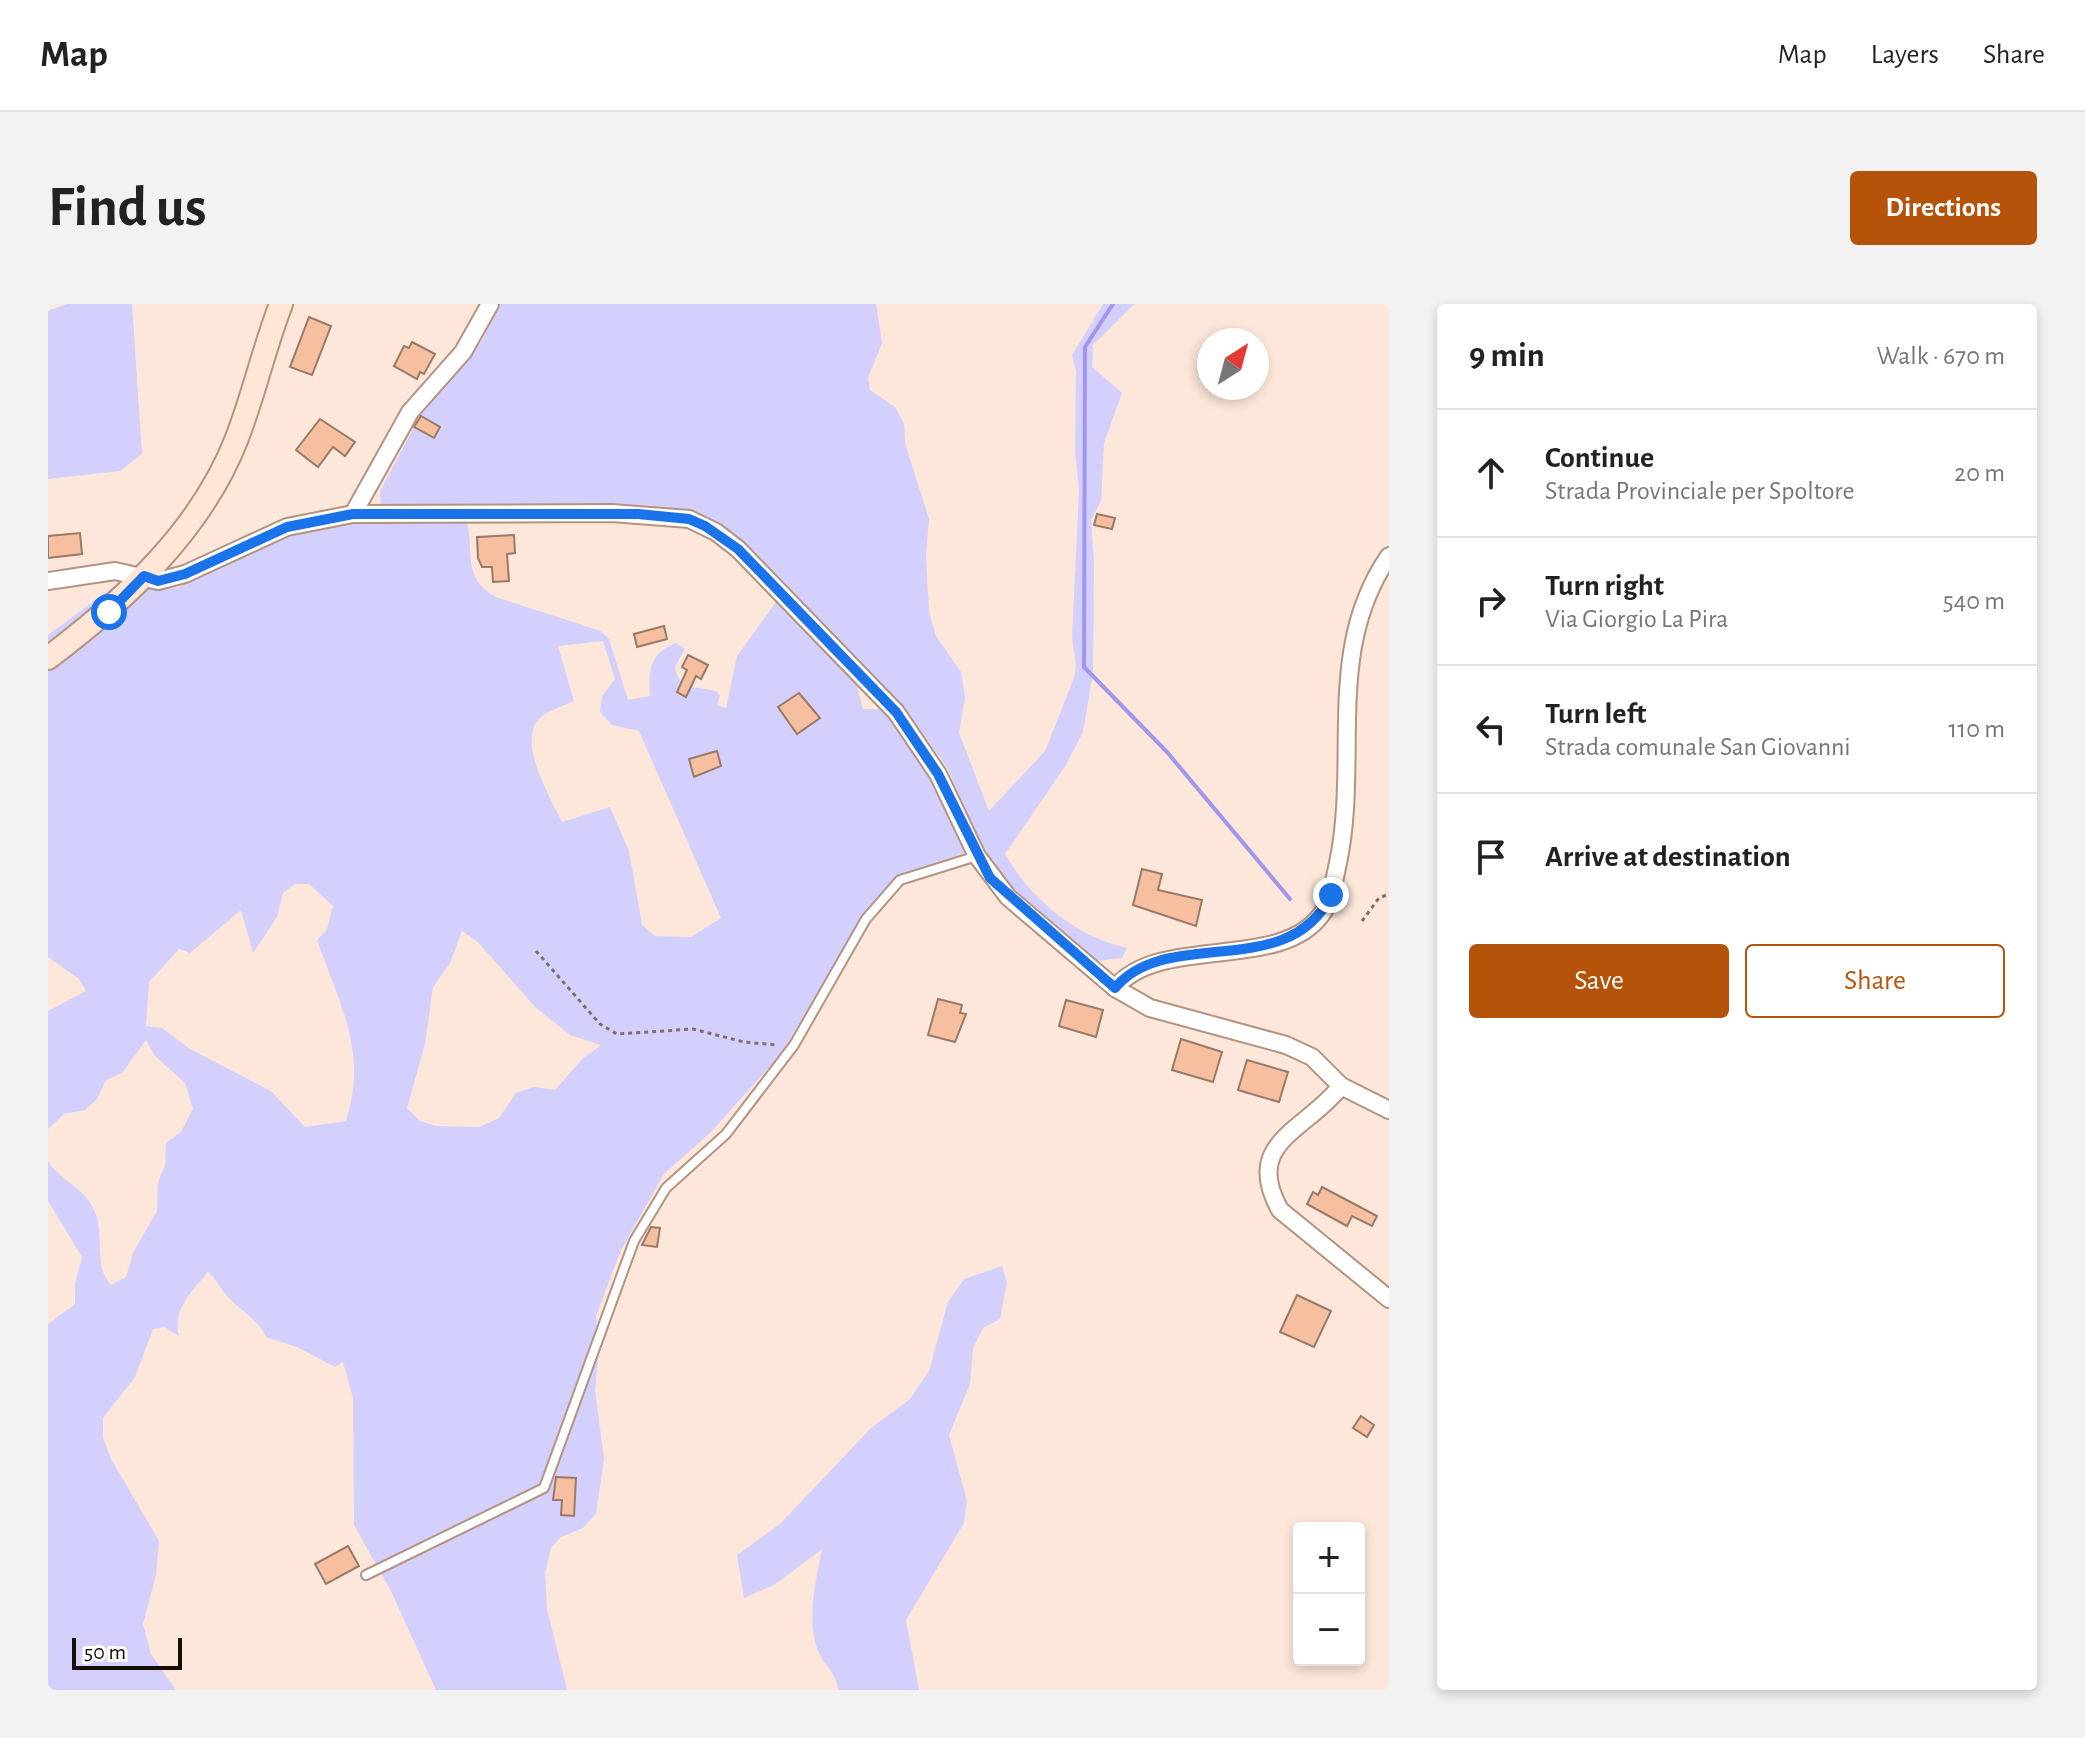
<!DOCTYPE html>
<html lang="en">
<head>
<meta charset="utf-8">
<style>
	:root { --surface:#fff; --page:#f2f2f2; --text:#222; --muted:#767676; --line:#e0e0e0; --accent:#b45309 }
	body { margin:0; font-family:"Alegreya Sans",sans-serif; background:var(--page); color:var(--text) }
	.controls { position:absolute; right:24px; bottom:24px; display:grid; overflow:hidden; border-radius:8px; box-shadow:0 4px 12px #0003 }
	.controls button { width:72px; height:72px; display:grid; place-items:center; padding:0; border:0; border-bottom:2px solid var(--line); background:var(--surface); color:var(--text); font:40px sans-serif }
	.compass { position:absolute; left:1149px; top:24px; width:72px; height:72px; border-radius:50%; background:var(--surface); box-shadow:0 4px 12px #0003; rotate:36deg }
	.scale { position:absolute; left:24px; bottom:20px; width:110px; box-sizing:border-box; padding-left:8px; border:4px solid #180c06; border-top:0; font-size:22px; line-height:28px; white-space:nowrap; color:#180c06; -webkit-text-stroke:6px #fff; paint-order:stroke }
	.stop { position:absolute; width:24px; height:24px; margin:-18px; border:6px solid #1a73e8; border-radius:50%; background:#fff }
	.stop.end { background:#1a73e8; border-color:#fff; box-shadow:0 2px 8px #0008 }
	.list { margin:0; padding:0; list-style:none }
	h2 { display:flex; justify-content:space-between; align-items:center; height:104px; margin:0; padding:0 32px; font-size:34px }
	h2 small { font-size:26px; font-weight:400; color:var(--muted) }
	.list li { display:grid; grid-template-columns:52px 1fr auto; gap:24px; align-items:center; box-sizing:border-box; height:128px; padding:0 32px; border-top:2px solid var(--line) }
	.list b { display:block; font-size:30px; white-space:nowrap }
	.list p { margin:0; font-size:26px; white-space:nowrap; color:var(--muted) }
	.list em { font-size:26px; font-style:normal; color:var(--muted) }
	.actions { display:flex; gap:16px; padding:24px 32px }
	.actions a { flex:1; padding:18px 0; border:2px solid var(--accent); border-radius:8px; text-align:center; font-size:28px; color:var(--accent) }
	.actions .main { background:var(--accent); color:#fff }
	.icon { flex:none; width:44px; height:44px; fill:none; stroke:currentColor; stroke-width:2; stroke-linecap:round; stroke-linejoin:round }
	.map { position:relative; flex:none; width:1341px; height:1386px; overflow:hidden; border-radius:8px }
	header { display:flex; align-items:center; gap:48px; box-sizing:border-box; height:112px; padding:0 40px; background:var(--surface); border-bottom:2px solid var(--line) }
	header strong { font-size:38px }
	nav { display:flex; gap:44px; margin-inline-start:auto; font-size:28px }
	.intro { display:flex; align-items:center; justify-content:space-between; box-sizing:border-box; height:192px; padding:0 48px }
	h1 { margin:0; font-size:56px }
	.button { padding:20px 36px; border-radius:8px; background:var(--accent); color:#fff; font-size:28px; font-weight:700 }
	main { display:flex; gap:48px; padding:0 48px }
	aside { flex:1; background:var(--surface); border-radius:8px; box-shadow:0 4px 12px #0003 }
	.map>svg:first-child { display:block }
	.green { fill:#d4d0fd; fill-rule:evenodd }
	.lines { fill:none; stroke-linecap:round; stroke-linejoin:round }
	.stream { stroke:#a196ee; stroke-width:4 }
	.building { fill:#f6c0a0; stroke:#997967; stroke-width:2 }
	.lane-casing { stroke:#b49380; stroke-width:12 }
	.street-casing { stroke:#b49380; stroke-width:20 }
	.secondary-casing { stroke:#b49380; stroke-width:26 }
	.path { stroke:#807066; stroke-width:3; stroke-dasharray:4 4; stroke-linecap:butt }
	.lane { stroke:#fff; stroke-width:8 }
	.street { stroke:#fff; stroke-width:16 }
	.secondary { stroke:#ffe6d6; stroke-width:22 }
	.route { stroke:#1a73e8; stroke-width:10 }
</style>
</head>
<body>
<header>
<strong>Map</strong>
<nav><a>Map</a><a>Layers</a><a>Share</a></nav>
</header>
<div class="intro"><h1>Find us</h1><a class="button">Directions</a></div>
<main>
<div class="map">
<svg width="1341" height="1386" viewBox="0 0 1341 1386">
	<rect width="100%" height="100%" fill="#fce7da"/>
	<g class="green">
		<path d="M19 0H84L94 150 72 167 0 175V7Z"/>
		<path d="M452 0H828L834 39 820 74 822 86 847 103 856 119 857 139 881 215 878 253 881 308 888 332 913 368 917 394 911 429 941 507 997 447 1026 374 1028 362 1024 334 1031 187 1027 148 1028 67 1024 51 1055 0H1086L1045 41 1044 63 1074 89 1056 139 1053 197 1043 216 1046 258 1045 368 1035 428 1018 461 957 550C982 594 1028 633 1079 644L1074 654 1049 657 961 583 931 541 900 465 863 413 699 242 658 213 601 201 480 200 342 206 333 202 332 187 372 112 433 38Z"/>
		<path d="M313 217H418C428 248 412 273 448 293L553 327 561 335 580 396 602 392C600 368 602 348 628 339L637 345 627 363C631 387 648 382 668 387L672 392 669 401 678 404 689 352 728 298H734L806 371 815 405H838L866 439 920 548 852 570 817 608 733 750 662 829 616 870 573 946 548 1012 551 1045 547 1086 556 1155 548 1210 535 1224 513 1233 503 1244 497 1269 499 1305 519 1386H388L343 1287 306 1221 305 1094 295 1058 287 1063 249 1043 218 1033C210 1015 194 1008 181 994 173 986 169 976 160 968 144 987 124 1006 131 1032L116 1023 105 1025 87 1073 55 1114V1134L63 1155 111 1237 108 1271 95 1320 103 1350 128 1386H0V1020L27 1000V979L34 953 0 897V857C13 878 37 883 47 908 57 932 45 962 63 981L78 973 85 949 109 907 110 878 117 862 118 839 133 828 145 805 137 779 107 752 98 736 74 769 58 776 49 795 37 806 16 810 0 825V707L38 687 31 675 0 653V331L73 277 129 284C184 248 247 223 313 217ZM555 337 567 375 554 392 552 408 564 421 591 427 673 614 643 633 607 632 594 621 581 547 562 503 514 518C502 493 468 437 492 414 500 406 516 402 526 397L510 342ZM247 580H261L285 602 279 625 269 636C292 702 320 747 298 817L257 823 223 787 142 745 114 724 98 722 101 678 131 645 142 649 193 606 205 649 229 613 235 589ZM414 627 429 637 487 703 522 731 553 741 535 754 507 786 486 783 468 789 451 814 431 823 388 822 372 817 359 804 377 740 385 683 402 659Z"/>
		<path d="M954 962 959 978 952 1015 935 1024 925 1044 922 1080 901 1131 919 1197 916 1219 858 1316 871 1386H790C789 1370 776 1361 770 1347 758 1315 768 1276 774 1245L726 1281 696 1294 689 1251 732 1220 823 1124 862 1095 881 1067 900 998 916 975Z"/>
	</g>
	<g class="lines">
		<path class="stream" d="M1065 0 1037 43 1036 363 1119 448 1242 595"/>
	</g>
	<g class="building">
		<path d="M261 13 283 22 264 71 242 63Z"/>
		<path d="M364 38 387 50 376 70 372 68 369 75 346 62 356 42 361 44Z"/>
		<path d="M373 112 392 123 386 134 366 123Z"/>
		<path d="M272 115 307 138 297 152 285 143 270 163 248 146Z"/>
		<path d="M1049 210 1067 214 1064 225 1046 221Z"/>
		<path d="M32 229 34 250 0 254V232Z"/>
		<path d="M466 231 467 249 459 250 461 277 445 278 444 263H434L430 254 429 233Z"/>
		<path d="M616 322 619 335 589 343 586 330Z"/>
		<path d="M640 351 660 361 653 375 648 372 638 393 629 388 639 366 634 363Z"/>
		<path d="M751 389 772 414 749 430 730 403Z"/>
		<path d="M669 447 673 462 646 473 641 455Z"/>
		<path d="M1094 565 1114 570 1110 586 1154 596 1148 622 1085 601Z"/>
		<path d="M890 695 914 701 912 709 918 710 907 738 880 731Z"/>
		<path d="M1018 696 1055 706 1048 733 1011 722Z"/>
		<path d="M1133 735 1174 748 1165 778 1124 766Z"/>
		<path d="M1199 756 1240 768 1231 798 1190 786Z"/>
		<path d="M1274 883 1329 912 1324 922 1304 912 1299 922 1259 900 1265 888 1270 891Z"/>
		<path d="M603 923 612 924 609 943 594 941Z"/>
		<path d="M1249 991 1283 1007 1266 1043 1232 1028Z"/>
		<path d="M1313 1112 1326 1121 1319 1133 1305 1124Z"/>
		<path d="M508 1173 528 1174 526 1212 513 1211 514 1196H505Z"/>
		<path d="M300 1242 311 1262 278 1280 267 1260Z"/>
	</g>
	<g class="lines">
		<defs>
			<path id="lane" d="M318 1271 496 1184 586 937 618 884 678 830 746 741 818 615 852 576 929 552"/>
			<g id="street">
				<path d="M305 210 362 108 415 48 442 0"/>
				<path d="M0 277 67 267 110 277 137 270 239 223 305 210 564 209 641 215 668 228 690 245 848 408 890 470 929 552 960 593 1067 684 1102 704 1238 741 1264 753 1293 782 1341 806"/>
				<path d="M1067 684C1112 630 1231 668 1273 611 1284 597 1286 576 1290 559 1312 454 1276 346 1341 252"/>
				<path d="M1293 782C1258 827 1194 838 1232 906L1341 995"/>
			</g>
			<path id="secondary" d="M0 354C77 296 153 227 189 134 206 90 216 44 233 0"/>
		</defs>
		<use href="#lane" class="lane-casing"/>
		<use href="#street" class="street-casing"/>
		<use href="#secondary" class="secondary-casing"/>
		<g class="path">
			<path d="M1314 617 1331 594 1341 590"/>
			<path d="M488 647 552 720 569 730 645 725 696 738 730 741"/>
		</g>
		<use href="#lane" class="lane"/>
		<use href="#street" class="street"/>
		<use href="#secondary" class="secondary"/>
	</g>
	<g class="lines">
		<path class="route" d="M61 308 96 272 110 277 137 270 239 223 305 210H590L641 215 657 222 690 245 848 408 890 470 942 574 1067 684C1119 621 1241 679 1283 591"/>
	</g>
</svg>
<div class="controls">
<button>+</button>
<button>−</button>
</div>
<svg class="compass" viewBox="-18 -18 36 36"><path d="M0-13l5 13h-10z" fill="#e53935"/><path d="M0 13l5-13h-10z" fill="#767676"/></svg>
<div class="scale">50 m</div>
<div class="stop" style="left:61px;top:308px"></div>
<div class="stop end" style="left:1283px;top:591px"></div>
</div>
<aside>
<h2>9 min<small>Walk · 670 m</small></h2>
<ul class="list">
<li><svg class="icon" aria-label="ahead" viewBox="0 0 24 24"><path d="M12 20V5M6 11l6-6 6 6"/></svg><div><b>Continue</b><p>Strada Provinciale per Spoltore</p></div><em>20 m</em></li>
<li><svg class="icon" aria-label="right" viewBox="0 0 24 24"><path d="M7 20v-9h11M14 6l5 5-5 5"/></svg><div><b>Turn right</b><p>Via Giorgio La Pira</p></div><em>540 m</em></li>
<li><svg class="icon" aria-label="left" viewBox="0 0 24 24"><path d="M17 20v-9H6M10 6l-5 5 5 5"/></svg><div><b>Turn left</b><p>Strada comunale San Giovanni</p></div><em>110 m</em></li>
<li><svg class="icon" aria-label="arrive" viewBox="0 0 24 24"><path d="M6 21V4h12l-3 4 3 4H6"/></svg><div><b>Arrive at destination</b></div></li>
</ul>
<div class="actions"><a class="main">Save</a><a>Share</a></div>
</aside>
</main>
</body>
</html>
